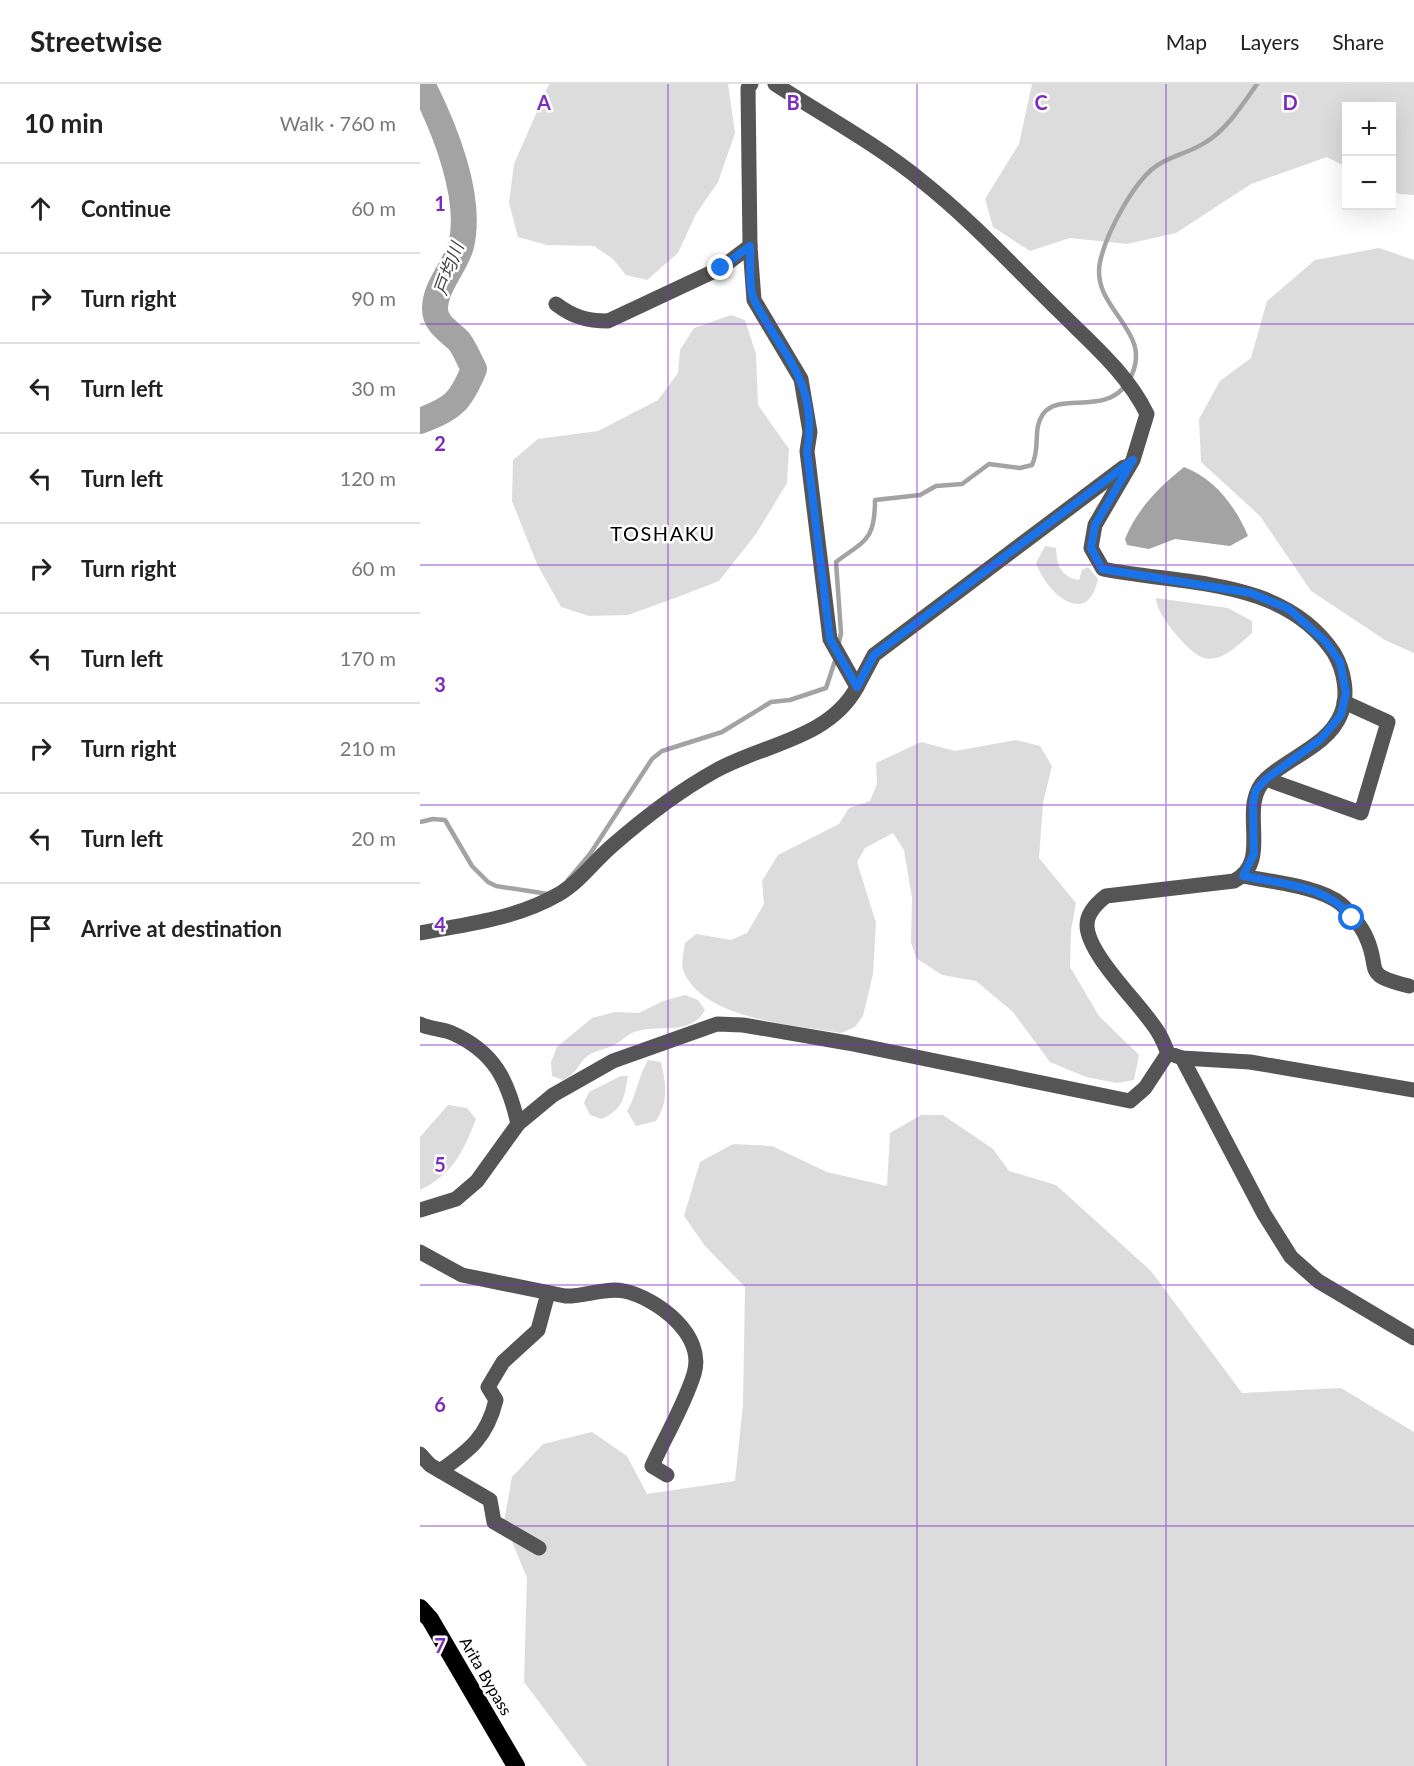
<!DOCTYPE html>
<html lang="en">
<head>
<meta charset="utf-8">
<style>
	:root { --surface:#fff; --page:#f6f6f6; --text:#222; --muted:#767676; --line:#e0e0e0 }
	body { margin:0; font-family:Lato,"Noto Sans JP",sans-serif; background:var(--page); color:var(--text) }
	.controls { position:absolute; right:18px; top:18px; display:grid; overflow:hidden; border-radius:0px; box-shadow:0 6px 24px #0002 }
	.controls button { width:54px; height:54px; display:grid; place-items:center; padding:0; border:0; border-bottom:2px solid var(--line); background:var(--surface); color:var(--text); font:30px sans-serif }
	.stop { position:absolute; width:18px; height:18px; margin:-14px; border:4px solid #1a73e8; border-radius:50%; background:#fff }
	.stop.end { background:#1a73e8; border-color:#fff; box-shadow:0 2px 6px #0008 }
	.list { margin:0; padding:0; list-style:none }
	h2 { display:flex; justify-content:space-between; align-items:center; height:78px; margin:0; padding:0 24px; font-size:26px }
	h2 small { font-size:20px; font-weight:400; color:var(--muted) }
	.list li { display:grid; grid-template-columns:39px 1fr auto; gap:18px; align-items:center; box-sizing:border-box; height:90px; padding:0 24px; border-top:2px solid var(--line) }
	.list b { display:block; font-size:22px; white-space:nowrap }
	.list em { font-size:20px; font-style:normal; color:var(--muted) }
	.icon { flex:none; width:33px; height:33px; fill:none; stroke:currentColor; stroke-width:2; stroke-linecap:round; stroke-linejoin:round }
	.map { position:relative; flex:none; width:994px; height:1682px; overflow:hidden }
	header { display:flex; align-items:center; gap:36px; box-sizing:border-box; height:84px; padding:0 30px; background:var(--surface); border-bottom:2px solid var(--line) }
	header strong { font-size:28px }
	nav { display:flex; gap:33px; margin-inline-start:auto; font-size:21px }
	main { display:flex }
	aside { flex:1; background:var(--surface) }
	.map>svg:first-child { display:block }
	.green { fill:#dcdcdc }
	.water { fill:#a3a3a3 }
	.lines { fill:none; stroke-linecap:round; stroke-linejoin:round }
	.stream { stroke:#a3a3a3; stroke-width:4.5 }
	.river { stroke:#a3a3a3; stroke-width:26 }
	.minor { stroke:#555; stroke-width:15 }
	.highway { stroke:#000; stroke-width:18 }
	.route { stroke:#1a73e8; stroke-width:8 }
	.grid { fill:none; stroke:#7b2cbf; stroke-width:1.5; stroke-opacity:0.55 }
	.labels { text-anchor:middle; stroke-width:5; stroke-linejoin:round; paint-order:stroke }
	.street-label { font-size:16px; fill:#000; stroke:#fff }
	.water-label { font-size:18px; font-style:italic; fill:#444; stroke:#fff }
	.quarter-label { font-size:20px; letter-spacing:1.5px; fill:#000; stroke:#fff }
	.grid-label { font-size:20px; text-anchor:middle; font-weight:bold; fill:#7b2cbf; stroke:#fff; stroke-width:5; stroke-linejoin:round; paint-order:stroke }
</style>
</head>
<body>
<header>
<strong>Streetwise</strong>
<nav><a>Map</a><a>Layers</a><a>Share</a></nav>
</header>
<main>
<aside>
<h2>10 min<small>Walk · 760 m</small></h2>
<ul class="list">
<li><svg class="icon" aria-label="ahead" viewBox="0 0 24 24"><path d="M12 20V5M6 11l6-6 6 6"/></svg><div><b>Continue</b></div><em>60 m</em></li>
<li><svg class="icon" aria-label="right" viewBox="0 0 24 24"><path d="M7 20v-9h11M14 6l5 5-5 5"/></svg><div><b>Turn right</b></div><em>90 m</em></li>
<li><svg class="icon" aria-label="left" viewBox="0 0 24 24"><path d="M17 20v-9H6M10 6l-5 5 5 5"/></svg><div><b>Turn left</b></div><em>30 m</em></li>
<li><svg class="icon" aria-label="left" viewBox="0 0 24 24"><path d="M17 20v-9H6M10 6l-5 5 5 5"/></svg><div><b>Turn left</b></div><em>120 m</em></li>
<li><svg class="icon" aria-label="right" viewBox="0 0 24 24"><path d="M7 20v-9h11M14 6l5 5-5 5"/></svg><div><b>Turn right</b></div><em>60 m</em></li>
<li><svg class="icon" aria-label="left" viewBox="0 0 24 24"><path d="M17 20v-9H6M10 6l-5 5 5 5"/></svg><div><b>Turn left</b></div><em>170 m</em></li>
<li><svg class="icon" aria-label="right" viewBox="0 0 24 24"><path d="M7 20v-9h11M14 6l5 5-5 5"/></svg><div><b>Turn right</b></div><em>210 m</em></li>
<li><svg class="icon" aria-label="left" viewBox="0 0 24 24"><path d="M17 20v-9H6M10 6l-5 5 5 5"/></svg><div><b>Turn left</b></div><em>20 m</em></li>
<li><svg class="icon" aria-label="arrive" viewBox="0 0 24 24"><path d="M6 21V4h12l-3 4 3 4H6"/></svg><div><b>Arrive at destination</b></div></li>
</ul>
</aside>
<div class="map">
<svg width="994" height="1682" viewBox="0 0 994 1682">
	<rect width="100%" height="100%" fill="#fff"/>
	<g class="green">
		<path d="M129 0H308L315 49 298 98 276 130 258 169 227 196 206 191 193 175 174 162 127 161 98 153 89 119 94 80Z"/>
		<path d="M612 0H994V111L979 110 972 106V22H926V83L907 73 831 100 756 149 707 160 650 154 610 167 573 143 565 115 599 60Z"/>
		<path d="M959 164 994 176V569L965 556 891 507 840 432 781 378 779 335 800 297 831 274 847 217 895 176Z"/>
		<path d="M311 231 325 236 336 270 338 321 369 365 367 399 336 450 299 497 255 514 208 531 169 532 141 523 117 480 92 417 93 376 118 355 178 347 238 316 258 289 260 266 274 244Z"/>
		<path d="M625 462 636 464C637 482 641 493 659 496L662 486 668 483 678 495C667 546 626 508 616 479Z"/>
		<path d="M736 514 808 524 832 537V549C820 559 802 579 784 574 769 570 735 529 736 514Z"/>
		<path d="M596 656 620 662 632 682 623 719 619 774 656 819 651 846 650 883 679 932 719 971 714 996 697 999 666 993 630 978 593 928 556 897 522 891 496 874 491 858 492 814 484 766 473 749 445 764 437 778 456 839 453 890 443 932 435 943 421 949C376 941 282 936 263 886 261 879 264 866 265 859L276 850 311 856 327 849 344 820 342 797 358 771 419 740 429 724 450 717 457 700 456 679 501 658 535 667Z"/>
		<path d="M265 911 278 916 285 926C270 953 239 939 214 948 207 951 201 957 194 961 186 965 170 968 165 974 154 986 159 987 143 996L132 992 131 978 137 963 172 934 195 928 219 929 243 917Z"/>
		<path d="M228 976 241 978C246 1001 249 1017 236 1037L216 1042 207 1027C217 1011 218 992 228 976Z"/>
		<path d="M201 992H208C204 1014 204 1024 182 1035L170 1031 164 1019 169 1008Z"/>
		<path d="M28 1021 47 1024 56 1035C43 1068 33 1090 0 1106V1053Z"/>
		<path d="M501 1031H523L573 1065 589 1087 636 1101 731 1187 822 1309 921 1304 994 1348V1682H167L104 1598 107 1494 84 1438 92 1393 123 1360 172 1348 207 1372 227 1410 315 1397 323 1320 325 1203 285 1162 264 1132 280 1078 313 1060 352 1062 407 1088 467 1102 470 1049Z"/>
	</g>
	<path class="water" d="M764 383C795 395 816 423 828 452L810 462 755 455 729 465 707 461 705 455C717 425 739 403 764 383Z"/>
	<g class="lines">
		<g class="stream">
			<path d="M418 563 421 549 416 478C445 456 455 457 455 416L500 411 516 402 542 400 569 380 600 384 612 381C621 362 612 346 623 330 639 307 686 333 708 298 739 247 670 227 680 178 686 150 715 93 741 79 755 71 773 67 786 58 807 45 823 20 837 0"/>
			<path d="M0 738 13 735 25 736 52 782 68 798 76 802 128 810"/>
			<path d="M148 796 170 770 232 675 242 667 302 648 351 618 370 616 406 604 416 574"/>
		</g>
		<path class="river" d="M0 337C33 324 40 319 54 285 49 276 45 265 39 257 30 248 15 240 15 225 15 202 35 183 41 162 53 113 24 43 2 0"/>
		<g class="minor">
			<path d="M355 0C404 32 458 61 503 98 552 137 594 183 639 227 671 259 707 289 727 330L713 376 675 441 671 464 683 485C762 501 864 493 914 569 924 586 929 611 921 630 908 662 869 673 846 695 816 722 854 777 814 797L686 812C677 819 667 829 667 841 667 871 722 921 738 948 742 954 745 962 748 969L762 974 830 978 994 1006"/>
			<path d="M136 220C153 233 167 237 188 237L301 184 330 162"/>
			<path d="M437 603 454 571 704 383"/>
			<path d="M846 695 941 729 968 638 924 618"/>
			<path d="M823 792C850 798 900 802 921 820 929 827 942 843 946 853 962 887 940 890 989 902"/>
			<path d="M0 849C47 840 96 835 139 810 160 798 174 777 193 761 224 734 259 707 295 687 343 660 409 655 437 603L410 555 387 367 390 348 381 295 334 216 330 162 328 4 331 0"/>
			<path d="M0 940C10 945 22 945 32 949 75 968 88 997 98 1040"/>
			<path d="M762 974 844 1130 871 1173 898 1197 994 1254"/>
			<path d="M0 1126 36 1115 57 1097 98 1040 133 1011 193 977 297 940 323 941 428 959 710 1017 725 1004 748 969"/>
			<path d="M0 1168 42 1191 145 1212C164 1213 185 1203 204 1207 237 1214 286 1251 274 1290 264 1322 245 1353 232 1382L247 1391"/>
			<path d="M0 1370 10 1381 70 1416 74 1438 119 1464"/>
			<path d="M20 1387C50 1366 67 1353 76 1316L68 1303 83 1278 118 1246 128 1209"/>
		</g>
		<path class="highway" d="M0 1524 10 1535 96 1682"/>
	</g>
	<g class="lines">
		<path class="route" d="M301 184 330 162C331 178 328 204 335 218 363 272 399 299 387 368L410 555 437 603 454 571 713 376 675 441 671 464 682 485 831 509 869 525 906 558 920 578 926 609 921 631 901 655 846 695 836 706 833 719 834 770 823 792C861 800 907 801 932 834"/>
	</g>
	<path class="grid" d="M248 0V1682M497 0V1682M746 0V1682M0 240H994M0 481H994M0 721H994M0 961H994M0 1201H994M0 1442H994"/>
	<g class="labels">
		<g class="street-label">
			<text transform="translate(66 1592) rotate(60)" y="6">Arita Bypass</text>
		</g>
		<g class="water-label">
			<text transform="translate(29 185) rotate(-70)" y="6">戸均川</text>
		</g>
		<g class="quarter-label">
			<text x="243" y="457">TOSHAKU</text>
		</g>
	</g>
	<g class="grid-label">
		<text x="124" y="26">A</text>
		<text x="373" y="26">B</text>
		<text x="621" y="26">C</text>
		<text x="870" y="26">D</text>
		<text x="20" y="127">1</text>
		<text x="20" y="367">2</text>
		<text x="20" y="608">3</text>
		<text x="20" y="848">4</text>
		<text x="20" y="1088">5</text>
		<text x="20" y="1328">6</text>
		<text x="20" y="1569">7</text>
	</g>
</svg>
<div class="controls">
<button>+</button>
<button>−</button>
</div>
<div class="stop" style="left:932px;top:834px"></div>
<div class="stop end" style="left:301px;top:184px"></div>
</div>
</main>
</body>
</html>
